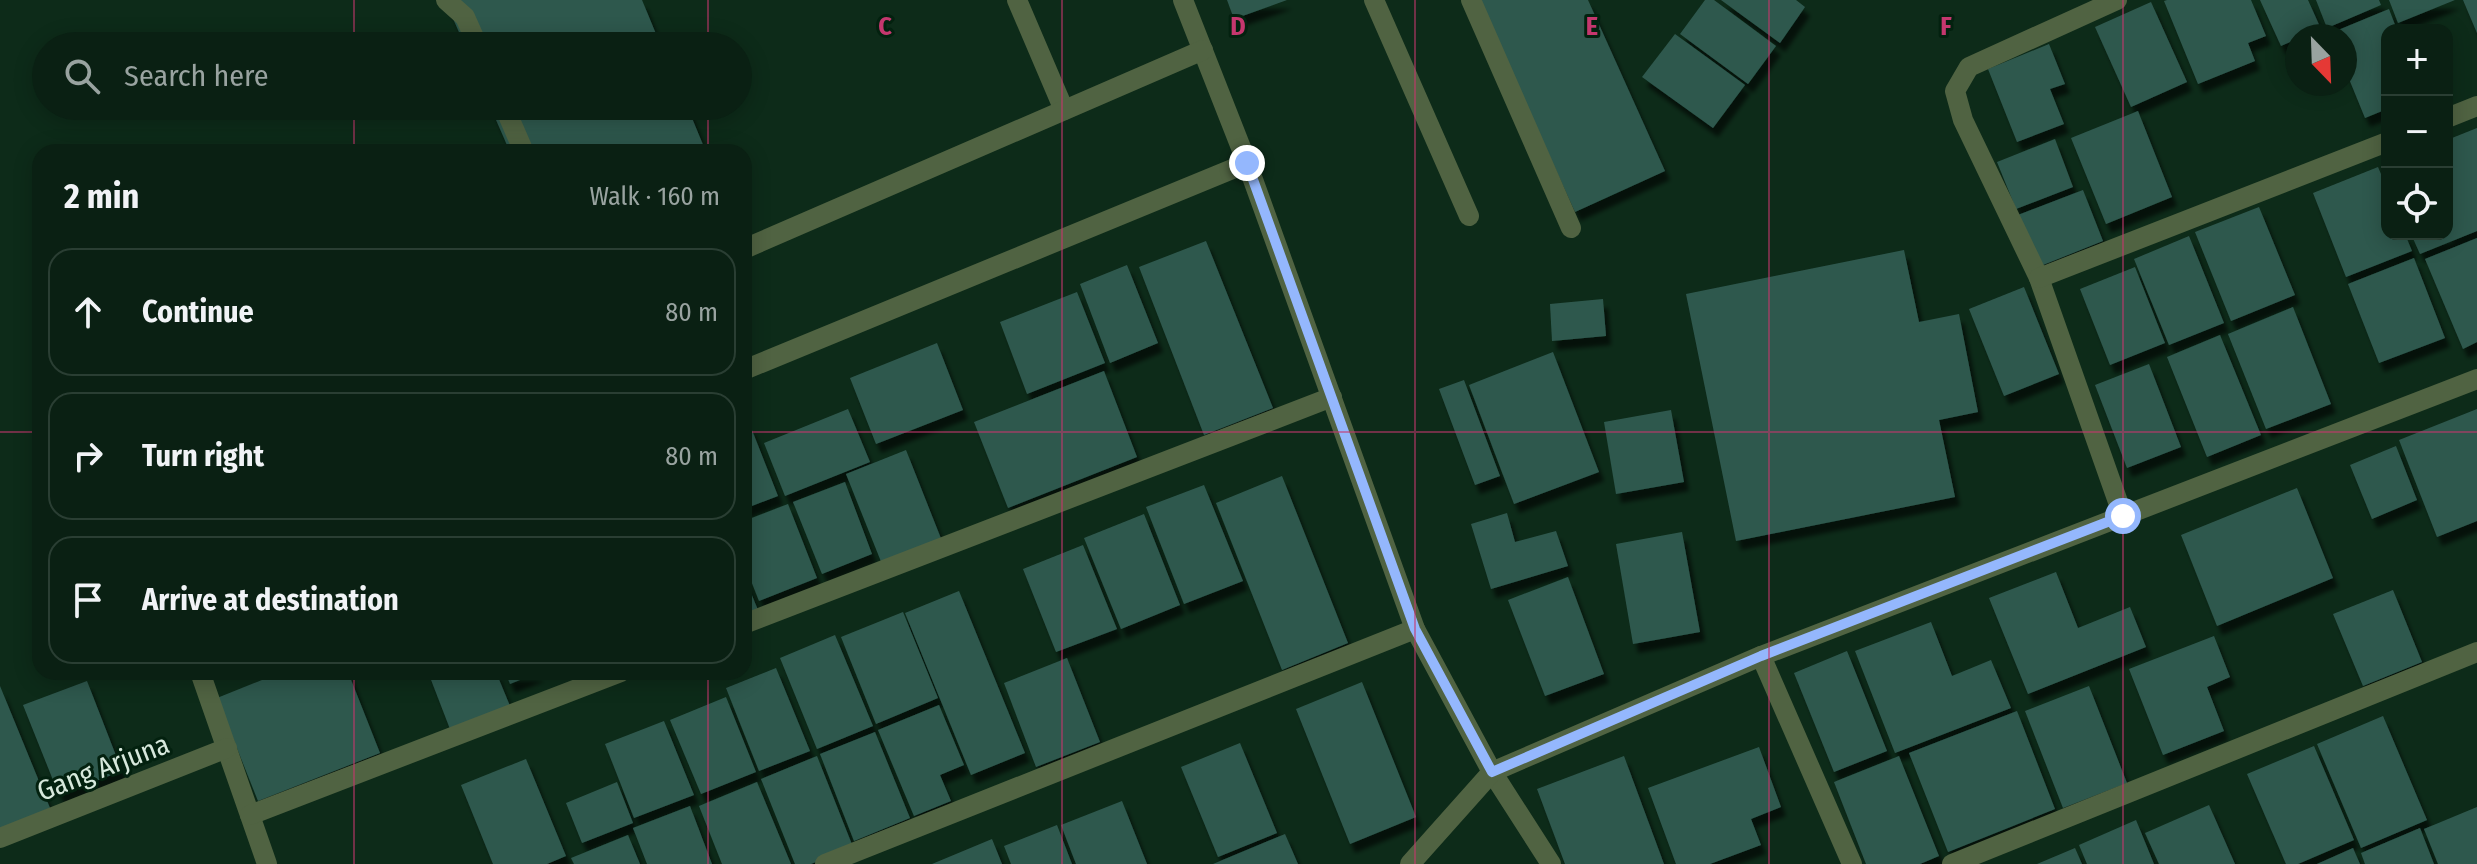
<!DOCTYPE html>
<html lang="en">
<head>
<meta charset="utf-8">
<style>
	:root { --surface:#0a2013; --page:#182d21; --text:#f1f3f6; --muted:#99a3a0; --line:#2a3e33 }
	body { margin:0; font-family:"Fira Sans Condensed",sans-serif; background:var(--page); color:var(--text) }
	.controls { position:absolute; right:24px; top:24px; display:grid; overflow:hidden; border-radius:16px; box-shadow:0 4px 20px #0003 }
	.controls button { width:72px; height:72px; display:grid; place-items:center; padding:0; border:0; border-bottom:2px solid var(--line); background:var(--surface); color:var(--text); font:40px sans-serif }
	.compass { position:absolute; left:2285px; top:24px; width:72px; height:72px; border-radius:50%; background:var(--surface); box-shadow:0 4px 20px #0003; rotate:157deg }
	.stop { position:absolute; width:24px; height:24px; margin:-18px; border:6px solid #94b7fd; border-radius:50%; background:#fff }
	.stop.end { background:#94b7fd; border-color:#fff; box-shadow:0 2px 8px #0008 }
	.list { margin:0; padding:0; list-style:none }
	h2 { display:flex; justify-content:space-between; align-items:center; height:104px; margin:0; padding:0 32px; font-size:34px }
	h2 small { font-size:26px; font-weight:400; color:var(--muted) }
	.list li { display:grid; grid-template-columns:52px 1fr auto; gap:24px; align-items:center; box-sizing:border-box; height:128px; margin:0 16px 16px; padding:0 16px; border:2px solid var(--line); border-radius:24px }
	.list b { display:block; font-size:30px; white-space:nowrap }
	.list em { font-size:26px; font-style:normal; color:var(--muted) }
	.icon { flex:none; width:44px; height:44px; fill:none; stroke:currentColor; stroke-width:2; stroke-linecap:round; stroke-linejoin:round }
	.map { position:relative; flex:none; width:2477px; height:864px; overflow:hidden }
	.search { position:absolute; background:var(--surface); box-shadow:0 4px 20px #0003; left:32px; top:32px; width:720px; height:88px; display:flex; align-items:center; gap:20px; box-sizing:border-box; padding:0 28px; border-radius:44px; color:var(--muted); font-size:30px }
	.panel { position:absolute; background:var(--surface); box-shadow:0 4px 20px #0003; left:32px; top:144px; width:720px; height:536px; border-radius:24px }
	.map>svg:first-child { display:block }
	.building { fill:#2f584e; filter:url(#shadow) }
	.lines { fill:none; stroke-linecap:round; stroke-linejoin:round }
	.minor { stroke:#506342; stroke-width:20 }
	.route { stroke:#94b7fd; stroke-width:10 }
	.grid { fill:none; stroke:#c5376e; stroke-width:2; stroke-opacity:0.55 }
	.labels { text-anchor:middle; stroke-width:6; stroke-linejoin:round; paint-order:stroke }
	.street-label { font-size:28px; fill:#d7e8dc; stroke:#03210f }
	.grid-label { font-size:26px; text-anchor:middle; font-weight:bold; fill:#c5376e; stroke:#03210f; stroke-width:6; stroke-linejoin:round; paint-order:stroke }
</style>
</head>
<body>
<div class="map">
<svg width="2477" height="864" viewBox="0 0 2477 864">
	<defs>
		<filter id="shadow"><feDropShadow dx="5" dy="9" stdDeviation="2" flood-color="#0009"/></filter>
	</defs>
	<rect width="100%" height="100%" fill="#0d2b19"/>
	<g class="building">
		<path d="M445 0H642L661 46H465Z"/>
		<path d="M1227 0H1287L1234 19Z"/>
		<path d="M1479 0H1588L1665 171 1575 212Z"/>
		<path d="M1705 0H1714L1776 46 1748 84 1680 34Z"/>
		<path d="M1721 0H1796L1805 7 1780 43Z"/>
		<path d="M2167 0H2251L2266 36 2248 43 2255 61 2198 84 2164 1Z"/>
		<path d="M2260 0H2308L2321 29 2305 36H2297V39L2281 46Z"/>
		<path d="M2316 0H2379L2381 5 2327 28Z"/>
		<path d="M2389 0H2455L2398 23Z"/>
		<path d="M2463 0H2477V33Z"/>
		<path d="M2151 2 2187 82 2131 107 2095 27Z"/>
		<path d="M2389 9 2397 30H2387V109L2365 118 2345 69V36H2332L2331 33Z"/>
		<path d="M1675 34 1745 85 1713 128 1642 77Z"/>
		<path d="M2049 44 2065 84 2050 89 2064 124 2017 142 1988 69Z"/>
		<path d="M490 106H687L706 152H510Z"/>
		<path d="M2138 111 2172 197 2106 224 2071 138Z"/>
		<path d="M2477 128V231L2420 254 2411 234H2447V140Z"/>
		<path d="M2055 139 2073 187 2016 209 1997 162Z"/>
		<path d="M2378 167 2387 188V234H2405L2412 251 2346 277 2313 193Z"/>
		<path d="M2083 190 2103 241 2038 267 2018 215Z"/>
		<path d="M2259 207 2295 295 2231 321 2195 232Z"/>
		<path d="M2189 236 2224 323 2169 345 2134 259Z"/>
		<path d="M2477 238V342L2463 349 2425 259Z"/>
		<path d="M1206 241 1273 408 1204 435 1139 267Z"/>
		<path d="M1904 250 1919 322 1959 314 1978 412 1939 420 1955 497 1736 541 1686 294Z"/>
		<path d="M2414 258 2445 338 2379 363 2348 284Z"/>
		<path d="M1127 265 1158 343 1110 363 1080 284Z"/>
		<path d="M2135 267 2165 343 2110 365 2080 289Z"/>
		<path d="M2024 287 2059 374 2004 396 1969 309Z"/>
		<path d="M1077 292 1105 363 1027 394 1000 322Z"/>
		<path d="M1603 299 1606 336 1552 341 1550 304Z"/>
		<path d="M2293 307 2331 404 2266 429 2228 334Z"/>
		<path d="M2220 335 2261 435 2207 457 2167 357Z"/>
		<path d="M937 343 963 410 876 444 850 378Z"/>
		<path d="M1553 352 1599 472 1514 504 1469 385Z"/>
		<path d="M2149 364 2181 447 2127 468 2095 385Z"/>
		<path d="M1104 371 1137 457 1008 508 974 422Z"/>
		<path d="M1464 380 1500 476 1475 485 1439 389Z"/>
		<path d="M848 409 870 462 785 496 764 443Z"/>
		<path d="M2477 409V521L2437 537 2399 440Z"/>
		<path d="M1671 410 1684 482 1616 494 1604 422Z"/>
		<path d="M750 425 778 496 744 509V428Z"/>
		<path d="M2396 446 2417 500 2372 519 2350 465Z"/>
		<path d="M906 450 942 541 882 564 846 474Z"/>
		<path d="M1282 476 1348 643 1282 670 1216 503Z"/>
		<path d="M845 482 872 554 822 574 793 502Z"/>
		<path d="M1204 485 1243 581 1184 604 1146 507Z"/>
		<path d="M2297 488 2333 578 2217 626 2181 535Z"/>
		<path d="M788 504 817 578 759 601 744 563V521Z"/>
		<path d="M1507 513 1515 542 1556 531 1568 566 1491 589 1471 524Z"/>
		<path d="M1144 514 1180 605 1121 629 1084 538Z"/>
		<path d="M1682 532 1700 632 1633 644 1616 544Z"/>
		<path d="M1083 545 1117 629 1056 652 1023 569Z"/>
		<path d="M2056 572 2078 628 2130 607 2146 647 2028 694 1989 598Z"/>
		<path d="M744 576 758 610 744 616Z"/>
		<path d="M1568 577 1604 674 1545 696 1508 600Z"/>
		<path d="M2393 590 2422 662 2363 686 2333 614Z"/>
		<path d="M959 591 1025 753 971 775 905 613Z"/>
		<path d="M903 612 938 698 876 724 841 637Z"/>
		<path d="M1931 622 1952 676 1991 660 2011 708 1895 753 1855 651Z"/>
		<path d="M835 635 873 726 817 749 780 658Z"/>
		<path d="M2214 636 2230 677 2207 687 2224 731 2163 755 2129 669Z"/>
		<path d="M1847 651 1887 751 1834 772 1794 673Z"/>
		<path d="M1067 658 1100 742 1036 767 1004 683Z"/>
		<path d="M776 668 810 751 759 771 726 688Z"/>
		<path d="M282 672H348L380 753 258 801 217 698Z"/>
		<path d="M428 672H496L510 706 450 729Z"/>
		<path d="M505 672H540L510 684Z"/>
		<path d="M87 681 122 771 59 795 23 705Z"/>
		<path d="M1362 682 1416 817 1350 844 1296 709Z"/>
		<path d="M0 686 50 808 0 829Z"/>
		<path d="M2089 686 2127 783 2063 808 2025 711Z"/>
		<path d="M726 697 756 772 701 794 670 720Z"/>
		<path d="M939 705 964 765 940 775 951 801 914 816 878 730Z"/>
		<path d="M2017 711 2055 809 1948 852 1909 753Z"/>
		<path d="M2383 716 2427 820 2361 848 2317 744Z"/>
		<path d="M664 721 694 795 634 818 605 744Z"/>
		<path d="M875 732 910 818 854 841 820 754Z"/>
		<path d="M1240 743 1277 833 1218 857 1181 767Z"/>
		<path d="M2314 746 2354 840 2298 864H2286L2247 774Z"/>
		<path d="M1759 747 1781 807 1751 819 1761 845 1710 864H1676L1648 788Z"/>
		<path d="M817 756 853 847 811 864H795L761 779Z"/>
		<path d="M1624 756 1664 864H1565L1537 789Z"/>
		<path d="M1899 756 1939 856 1920 864H1866L1834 782Z"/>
		<path d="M526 759 566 856 547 864H493L461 785Z"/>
		<path d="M617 782 633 823 582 843 566 803Z"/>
		<path d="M757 782 791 864H722L699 806Z"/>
		<path d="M1122 801 1147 864H1076L1061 825Z"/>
		<path d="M2209 805 2235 864H2159L2145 833Z"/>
		<path d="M690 806 712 864H647L633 828Z"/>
		<path d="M2477 807V864H2438L2424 829Z"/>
		<path d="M2136 820 2154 864H2087L2079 845Z"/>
		<path d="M1057 825 1072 864H1011L1004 846Z"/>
		<path d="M2420 828 2434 864H2365L2361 853Z"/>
		<path d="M1285 834 1298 864H1213Z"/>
		<path d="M628 835 640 864H574L571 858Z"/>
		<path d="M992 839 1002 864H932Z"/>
		<path d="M2075 848 2082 864H2037Z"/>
		<path d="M2353 848 2360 864H2317Z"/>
	</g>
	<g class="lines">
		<g class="minor">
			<path d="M446 0 465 17 478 46"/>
			<path d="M1017 0 1064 110"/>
			<path d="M1183 0 1247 163 1415 629 1492 772 1551 864"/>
			<path d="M1374 0 1469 216"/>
			<path d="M1471 0 1571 228"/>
			<path d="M2117 0 1969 67 1955 91 1963 120 2039 278 2123 516"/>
			<path d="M504 106 524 152"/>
			<path d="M2447 118 2477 106"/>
			<path d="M744 249 1203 50"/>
			<path d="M2039 278 2387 142"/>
			<path d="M744 370 1247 163"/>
			<path d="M744 624 1332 397"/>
			<path d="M1761 656 2477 379"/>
			<path d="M200 672 267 864"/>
			<path d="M250 815 621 672"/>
			<path d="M0 838 227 748"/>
			<path d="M825 864 1415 629"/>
			<path d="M1410 864 1492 772 1761 656 1852 864"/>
			<path d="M1952 864 2477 652"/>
		</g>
	</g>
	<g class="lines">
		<path class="route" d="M1247 163 1415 629 1492 772 1761 656 2123 516"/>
	</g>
	<path class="grid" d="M354 0V46M708 0V46M1062 0V864M1415 0V864M1769 0V864M2123 0V864M354 106V152M708 106V152M0 432H40M744 432H2477M354 672V864M708 672V864"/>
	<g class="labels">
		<g class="street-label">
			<text transform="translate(103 767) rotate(-21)" y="10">Gang Arjuna</text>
		</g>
	</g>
	<g class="grid-label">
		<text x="885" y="35">C</text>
		<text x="1238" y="35">D</text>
		<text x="1592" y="35">E</text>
		<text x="1946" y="35">F</text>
	</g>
</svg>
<div class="controls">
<button>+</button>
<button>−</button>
<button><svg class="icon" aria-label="locate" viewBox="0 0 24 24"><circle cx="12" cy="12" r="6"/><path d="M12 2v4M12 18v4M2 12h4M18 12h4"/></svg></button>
</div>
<svg class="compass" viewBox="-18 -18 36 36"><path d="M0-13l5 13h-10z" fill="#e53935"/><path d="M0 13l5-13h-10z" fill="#99a3a0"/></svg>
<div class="stop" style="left:2123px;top:516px"></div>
<div class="stop end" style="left:1247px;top:163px"></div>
<div class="search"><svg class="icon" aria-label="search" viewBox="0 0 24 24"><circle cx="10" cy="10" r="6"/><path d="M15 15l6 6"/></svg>Search here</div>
<section class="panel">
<h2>2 min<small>Walk · 160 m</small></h2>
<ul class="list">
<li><svg class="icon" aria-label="ahead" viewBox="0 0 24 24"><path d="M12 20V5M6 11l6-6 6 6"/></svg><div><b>Continue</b></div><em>80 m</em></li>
<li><svg class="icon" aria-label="right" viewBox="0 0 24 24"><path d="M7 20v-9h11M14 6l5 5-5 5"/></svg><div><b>Turn right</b></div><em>80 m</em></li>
<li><svg class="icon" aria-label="arrive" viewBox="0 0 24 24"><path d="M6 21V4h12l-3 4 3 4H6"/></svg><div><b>Arrive at destination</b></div></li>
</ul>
</section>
</div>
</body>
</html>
